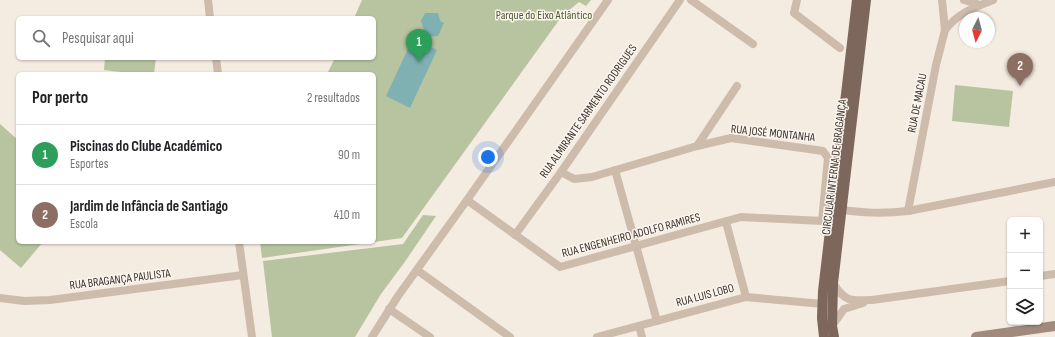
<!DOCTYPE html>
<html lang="pt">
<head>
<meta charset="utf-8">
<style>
	:root { --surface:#fff; --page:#f6f6f6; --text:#202124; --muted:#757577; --line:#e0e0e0; --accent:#1f5a5e }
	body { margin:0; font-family:"Sofia Sans Condensed",sans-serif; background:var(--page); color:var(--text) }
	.controls { position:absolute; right:12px; bottom:12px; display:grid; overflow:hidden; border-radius:6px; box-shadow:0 1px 3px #0004 }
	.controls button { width:36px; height:36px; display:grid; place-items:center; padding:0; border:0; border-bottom:1px solid var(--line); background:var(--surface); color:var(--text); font:20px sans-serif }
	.compass { position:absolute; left:959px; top:12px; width:36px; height:36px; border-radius:50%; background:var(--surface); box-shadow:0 1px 3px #0004; rotate:186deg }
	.you { position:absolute; left:488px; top:157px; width:14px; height:14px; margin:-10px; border:3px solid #fff; border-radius:50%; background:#1a73e8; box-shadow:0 0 0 6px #1a73e833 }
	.badge { display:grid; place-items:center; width:26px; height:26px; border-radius:50%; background:var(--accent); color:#fff; font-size:13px; font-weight:700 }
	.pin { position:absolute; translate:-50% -33px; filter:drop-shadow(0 1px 2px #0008) }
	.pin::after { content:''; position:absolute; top:21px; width:14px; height:12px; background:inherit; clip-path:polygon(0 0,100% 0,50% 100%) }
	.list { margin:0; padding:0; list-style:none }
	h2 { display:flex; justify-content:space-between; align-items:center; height:52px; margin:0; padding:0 16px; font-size:17px }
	h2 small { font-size:13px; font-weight:400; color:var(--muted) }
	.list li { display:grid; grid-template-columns:26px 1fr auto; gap:12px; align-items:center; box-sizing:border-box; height:60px; padding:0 16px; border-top:1px solid var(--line) }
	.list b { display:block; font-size:15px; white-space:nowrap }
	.list p { margin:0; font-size:13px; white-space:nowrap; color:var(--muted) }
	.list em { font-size:13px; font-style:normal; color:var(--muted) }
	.icon { flex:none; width:22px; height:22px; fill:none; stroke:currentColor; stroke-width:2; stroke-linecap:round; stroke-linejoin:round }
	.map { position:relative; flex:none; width:1055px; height:337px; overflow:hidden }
	.search { position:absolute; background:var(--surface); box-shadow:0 1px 3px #0004; left:16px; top:16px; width:360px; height:44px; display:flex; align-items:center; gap:10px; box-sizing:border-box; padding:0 14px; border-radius:6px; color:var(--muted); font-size:15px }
	.panel { position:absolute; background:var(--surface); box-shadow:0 1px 3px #0004; left:16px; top:72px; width:360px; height:172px; border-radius:6px }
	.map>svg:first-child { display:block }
	.green { fill:#b8c4a0 }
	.water { fill:#7fb0b2 }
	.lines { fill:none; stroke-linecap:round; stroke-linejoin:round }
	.minor { stroke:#cdbbac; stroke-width:8 }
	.secondary { stroke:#a18a7d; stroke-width:10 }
	.primary { stroke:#7d675c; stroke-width:10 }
	.labels { text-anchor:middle; stroke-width:3; stroke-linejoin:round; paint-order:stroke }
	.park-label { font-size:12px; fill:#4a5a2e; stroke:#fbf5ee }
	.street-label { font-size:12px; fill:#3b302b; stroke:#fbf5ee }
</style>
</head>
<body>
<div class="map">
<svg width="1055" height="337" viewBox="0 0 1055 337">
	<rect width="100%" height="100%" fill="#f4ebe1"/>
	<g class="green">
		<path d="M362 0H591L586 6 579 2 562 16 402 238 262 258 260 242H374V74H327L335 58H374V18H354Z"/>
		<path d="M105 58H156L154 74H138L104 70Z"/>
		<path d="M955 85 1013 91 1009 127 952 121Z"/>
		<path d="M0 124 18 140V242H43L21 268 0 250Z"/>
		<path d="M423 215 436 216 404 263 381 294 355 337H272L263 261 403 244Z"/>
	</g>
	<g class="water">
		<path d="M425 13H438L440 21 444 23 438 36 426 37 421 21Z"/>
		<path d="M413 38 437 50 410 108 386 96Z"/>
	</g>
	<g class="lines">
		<g class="minor">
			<path d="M208 0 210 18"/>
			<path d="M691 0 753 44"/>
			<path d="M797 0 794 13 840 48"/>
			<path d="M964 0 980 5"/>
			<path d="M945 30C958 13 973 8 993 0"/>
			<path d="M216 58 218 74"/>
			<path d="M697 146 737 86"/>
			<path d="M615 170 657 321"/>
			<path d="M467 200 560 267 741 217 822 221 828 158 823 151 731 138 697 146 592 177 574 179 561 172"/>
			<path d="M837 209C863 213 882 214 908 211L1055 182"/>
			<path d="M908 211 936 65 945 30 942 0"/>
			<path d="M726 222 746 297"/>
			<path d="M515 235 561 172 680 0"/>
			<path d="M239 242 252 337"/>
			<path d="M417 270 510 337"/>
			<path d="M1040 276 1055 274"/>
			<path d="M833 283C845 302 850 301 872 300L1010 281"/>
			<path d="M0 298 24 301 50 300 243 275"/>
			<path d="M389 309 430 337"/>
			<path d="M639 326 642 337"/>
			<path d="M832 326 844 309 863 303"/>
			<path d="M372 337 398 296 467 200 608 0"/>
			<path d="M597 337 746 297 823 304"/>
		</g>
		<path class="secondary" d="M976 337 1055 326"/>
		<g class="primary">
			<path d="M824 337 822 318 823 291 857 0"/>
			<path d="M834 337 832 326 833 283 866 0"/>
		</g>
	</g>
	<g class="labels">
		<g class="park-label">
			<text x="544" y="19">Parque do Eixo Atlântico</text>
		</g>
		<g class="street-label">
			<text transform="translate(917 103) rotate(-79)" y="4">RUA DE MACAU</text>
			<text transform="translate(588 111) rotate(-55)" y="4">RUA ALMIRANTE SARMENTO RODRIGUES</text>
			<text transform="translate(773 133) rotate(6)" y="4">RUA JOSÉ MONTANHA</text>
			<text transform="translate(834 167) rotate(-83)" y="4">CIRCULAR INTERNA DE BRAGANÇA</text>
			<text transform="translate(631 235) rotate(-15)" y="4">RUA ENGENHEIRO ADOLFO RAMIRES</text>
			<text transform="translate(120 279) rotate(-7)" y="4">RUA BRAGANÇA PAULISTA</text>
			<text transform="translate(705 295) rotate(-15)" y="4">RUA LUIS LOBO</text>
		</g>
	</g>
</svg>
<div class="controls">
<button>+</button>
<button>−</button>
<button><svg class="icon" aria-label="layers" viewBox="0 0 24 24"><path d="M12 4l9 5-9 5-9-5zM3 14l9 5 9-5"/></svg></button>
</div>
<svg class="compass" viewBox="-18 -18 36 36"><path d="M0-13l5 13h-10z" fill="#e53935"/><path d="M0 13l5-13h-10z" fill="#757577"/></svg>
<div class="you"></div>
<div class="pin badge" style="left:419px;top:62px;background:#2e9e5b">1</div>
<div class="pin badge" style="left:1020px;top:86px;background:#8d6e63">2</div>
<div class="search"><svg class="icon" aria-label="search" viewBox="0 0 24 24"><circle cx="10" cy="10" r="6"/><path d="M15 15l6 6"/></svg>Pesquisar aqui</div>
<section class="panel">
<h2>Por perto<small>2 resultados</small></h2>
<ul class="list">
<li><span class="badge" style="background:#2e9e5b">1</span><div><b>Piscinas do Clube Académico</b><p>Esportes</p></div><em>90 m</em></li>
<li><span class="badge" style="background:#8d6e63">2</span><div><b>Jardim de Infância de Santiago</b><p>Escola</p></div><em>410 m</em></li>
</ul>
</section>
</div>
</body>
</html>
